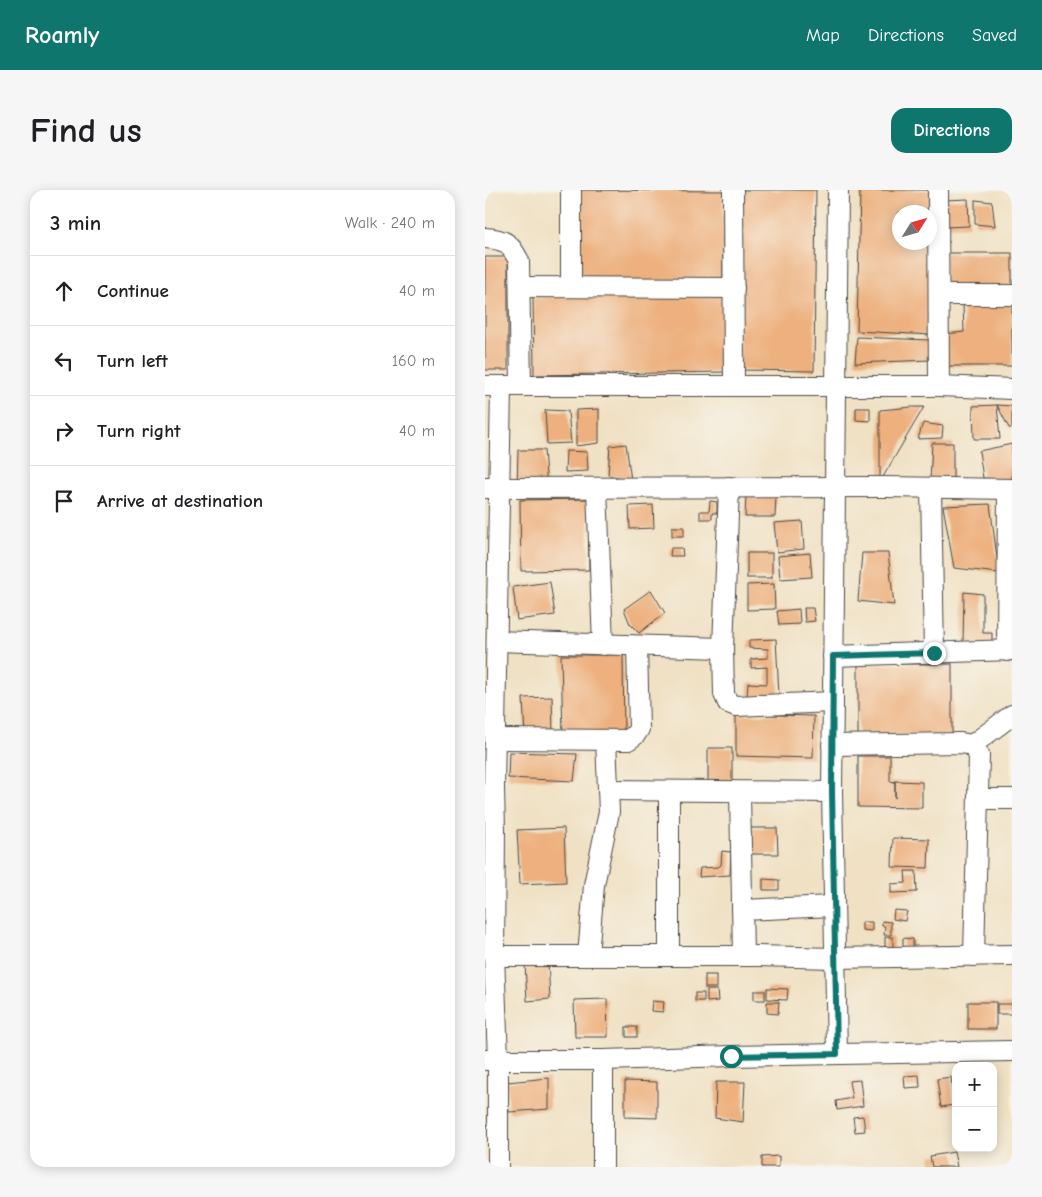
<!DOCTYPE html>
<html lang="en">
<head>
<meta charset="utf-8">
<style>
	:root { --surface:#fff; --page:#f6f6f6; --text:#202124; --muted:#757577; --line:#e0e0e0; --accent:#0f766e }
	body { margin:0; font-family:"Comic Neue",sans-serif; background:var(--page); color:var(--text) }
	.controls { position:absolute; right:15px; bottom:15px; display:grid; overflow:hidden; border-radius:10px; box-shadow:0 2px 12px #0003 }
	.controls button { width:45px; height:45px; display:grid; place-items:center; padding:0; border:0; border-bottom:1px solid var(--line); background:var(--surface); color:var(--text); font:25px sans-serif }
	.compass { position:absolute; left:407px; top:15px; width:45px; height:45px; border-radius:50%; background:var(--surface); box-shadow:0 2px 12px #0003; rotate:53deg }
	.stop { position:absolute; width:15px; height:15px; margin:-11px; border:4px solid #0f766e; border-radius:50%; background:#fff }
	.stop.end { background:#0f766e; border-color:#fff; box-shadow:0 1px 5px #0008 }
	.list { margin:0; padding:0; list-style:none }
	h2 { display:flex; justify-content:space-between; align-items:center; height:65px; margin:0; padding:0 20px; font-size:21px }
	h2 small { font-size:16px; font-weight:400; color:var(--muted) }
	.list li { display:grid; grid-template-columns:32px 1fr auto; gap:15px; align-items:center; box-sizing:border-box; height:70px; padding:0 20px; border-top:1px solid var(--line) }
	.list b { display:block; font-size:19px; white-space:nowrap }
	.list em { font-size:16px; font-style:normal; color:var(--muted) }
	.icon { flex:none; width:28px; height:28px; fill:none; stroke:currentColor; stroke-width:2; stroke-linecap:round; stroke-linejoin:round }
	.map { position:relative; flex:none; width:527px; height:977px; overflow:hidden; border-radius:15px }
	header { display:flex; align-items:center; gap:30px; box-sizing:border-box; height:70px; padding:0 25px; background:var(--accent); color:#fff }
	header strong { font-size:24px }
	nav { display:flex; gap:28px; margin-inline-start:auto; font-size:18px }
	.intro { display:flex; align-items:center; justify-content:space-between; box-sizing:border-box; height:120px; padding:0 30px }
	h1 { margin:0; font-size:35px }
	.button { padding:12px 22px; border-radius:15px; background:var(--accent); color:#fff; font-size:18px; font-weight:700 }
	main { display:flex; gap:30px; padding:0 30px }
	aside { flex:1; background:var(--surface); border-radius:15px; box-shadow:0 2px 12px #0003 }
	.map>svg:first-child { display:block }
	.building { fill:#edb07e; fill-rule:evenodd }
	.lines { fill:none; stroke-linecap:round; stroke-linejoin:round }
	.minor-casing { stroke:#494642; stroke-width:22 }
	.minor { stroke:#fff; stroke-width:20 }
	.route { stroke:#0f766e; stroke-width:6 }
</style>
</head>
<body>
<header>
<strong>Roamly</strong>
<nav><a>Map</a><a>Directions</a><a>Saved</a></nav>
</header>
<div class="intro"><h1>Find us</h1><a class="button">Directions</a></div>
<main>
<aside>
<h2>3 min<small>Walk · 240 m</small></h2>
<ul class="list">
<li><svg class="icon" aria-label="ahead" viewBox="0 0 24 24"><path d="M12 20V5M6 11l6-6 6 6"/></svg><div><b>Continue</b></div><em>40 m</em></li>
<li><svg class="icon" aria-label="left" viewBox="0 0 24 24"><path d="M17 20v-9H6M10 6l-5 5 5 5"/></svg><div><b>Turn left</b></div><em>160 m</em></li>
<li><svg class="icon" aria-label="right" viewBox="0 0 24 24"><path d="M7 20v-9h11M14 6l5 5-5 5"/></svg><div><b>Turn right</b></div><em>40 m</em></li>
<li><svg class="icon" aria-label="arrive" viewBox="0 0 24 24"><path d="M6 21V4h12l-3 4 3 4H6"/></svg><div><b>Arrive at destination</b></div></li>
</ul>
</aside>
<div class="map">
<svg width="527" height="977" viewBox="0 0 527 977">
	<rect width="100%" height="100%" fill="#f7f3e8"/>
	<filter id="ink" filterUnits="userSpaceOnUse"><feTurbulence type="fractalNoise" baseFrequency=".02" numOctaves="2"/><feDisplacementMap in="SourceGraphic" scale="10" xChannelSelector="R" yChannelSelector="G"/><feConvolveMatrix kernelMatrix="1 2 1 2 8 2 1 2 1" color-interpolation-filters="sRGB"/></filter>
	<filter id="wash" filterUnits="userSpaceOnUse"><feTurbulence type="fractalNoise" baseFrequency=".0096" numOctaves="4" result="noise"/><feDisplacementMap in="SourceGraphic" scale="20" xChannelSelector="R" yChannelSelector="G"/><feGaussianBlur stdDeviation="1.12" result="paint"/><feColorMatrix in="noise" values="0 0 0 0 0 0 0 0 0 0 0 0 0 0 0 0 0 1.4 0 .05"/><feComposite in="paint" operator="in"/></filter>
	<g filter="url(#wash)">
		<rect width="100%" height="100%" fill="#f0e1c4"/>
		<g id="blocks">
			<g class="building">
				<path d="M93 0 238 1V94L93 93Z"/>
				<path d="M256 0H331L329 181 254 180Z"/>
				<path d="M375 0H447L446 145 372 141ZM414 22H444V52H414Z"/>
				<path d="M483 9 484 36 461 37 460 10Z"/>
				<path d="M490 10 507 12 510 36 490 34Z"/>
				<path d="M460 63H527V100L460 101Z"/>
				<rect x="0" y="67" width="23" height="113"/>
				<path d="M240 105 241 182 49 185 48 107Z"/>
				<path d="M478 114H527V176H461L460 144 479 142Z"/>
				<path d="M372 147 444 150 445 170 370 173Z"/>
				<path d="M512 215 527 216V238H524Z"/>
				<path d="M512 215 515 249H489L488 216Z"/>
				<path d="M427 217H439L395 292V220Z"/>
				<path d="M371 218H385V231L371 230Z"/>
				<path d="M114 219V253L91 256V220Z"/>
				<path d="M60 220 83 221 86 253 62 254Z"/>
				<path d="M438 233 458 236 457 248 433 249Z"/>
				<path d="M447 253H468V293L445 292Z"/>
				<path d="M141 254 146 290 123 285 125 256Z"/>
				<path d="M527 254V290L498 288 494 261Z"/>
				<path d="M33 260H59L62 298H32Z"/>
				<path d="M81 261 102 262 103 281 80 282Z"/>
				<path d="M261 305 291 306 290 327H260Z"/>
				<path d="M103 309 104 380 36 381 35 310Z"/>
				<path d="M225 311 232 312V323H227V329H215V321H224Z"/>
				<path d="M505 314 514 383 469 378 458 316Z"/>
				<path d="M168 315 169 338 145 339 144 316Z"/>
				<path d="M317 331 319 359 292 362 289 333Z"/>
				<rect x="187" y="337" width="12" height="9"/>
				<path d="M186 358H197L198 366H185Z"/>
				<rect x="262" y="363" width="25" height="25"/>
				<path d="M325 363 327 387 295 389 293 366Z"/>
				<path d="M377 363H403L409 415 373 411Z"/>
				<path d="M65 392 70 425 32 430 28 397Z"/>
				<path d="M289 394 290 419 262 420V395Z"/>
				<path d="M166 400 180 423 154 443 145 434 139 419Z"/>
				<path d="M479 402 498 404V443H507V454H478Z"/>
				<path d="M319 418H328L330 431 320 432Z"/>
				<path d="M314 419 315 434 294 435 292 421Z"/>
				<path d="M291 449 294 505 262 506 263 493 282 494V477L266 478V469L283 468V459L264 458V450Z"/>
				<path d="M76 465H138L139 544 78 545Z"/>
				<rect x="373" y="474" width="94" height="71"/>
				<path d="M67 507 68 546 40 547 38 508Z"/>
				<path d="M251 524 329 526 328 568 251 566Z"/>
				<path d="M223 558H247V593L223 592Z"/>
				<path d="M24 562 92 564 89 591 23 588Z"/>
				<path d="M373 566H405V591L410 592V608V591L437 592V618L373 617Z"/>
				<path d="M79 638 81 692 35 694 32 640Z"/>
				<path d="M265 638H292L293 664H265Z"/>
				<path d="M408 648 444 649 443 678 407 677Z"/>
				<path d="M237 661 246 662 245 685 214 687 215 678 233 677 236 675Z"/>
				<path d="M420 681H431L432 702 406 703V694L421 693Z"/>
				<path d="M278 689 294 690V700H278Z"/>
				<path d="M409 720 422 721 420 731 408 729Z"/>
				<path d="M397 731 406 732V745H399L400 736H397Z"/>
				<path d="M377 732H387V741L377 740Z"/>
				<path d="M400 747H408V760L396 761 395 757H400Z"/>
				<path d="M418 748 428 749V757H418Z"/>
				<path d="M63 772 65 809 42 811 40 773Z"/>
				<rect x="220" y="785" width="11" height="13"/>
				<path d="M282 798 303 799 302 810 282 809Z"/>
				<path d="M222 800H232L233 811 222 812Z"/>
				<rect x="269" y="801" width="11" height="9"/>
				<rect x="210" y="803" width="9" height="8"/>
				<path d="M122 809 123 847H90L89 810Z"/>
				<path d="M167 811 179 812 178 822 166 821Z"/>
				<path d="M282 812H294L293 824 282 823Z"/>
				<rect x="483" y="812" width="28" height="27"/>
				<rect x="512" y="814" width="15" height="10"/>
				<rect x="141" y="837" width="11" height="10"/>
				<path d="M434 885 435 897 420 898 419 886Z"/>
				<path d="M466 887 469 915 456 917 452 889Z"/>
				<path d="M64 888V919L24 922 22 892Z"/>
				<path d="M375 890 378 916 352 920 351 911 367 908 364 891Z"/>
				<path d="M140 891 172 892V928L140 927Z"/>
				<path d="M231 892H260L258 932 230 928Z"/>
				<path d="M378 926 380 941 370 942 368 927Z"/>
				<path d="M469 962 472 977H447L445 966Z"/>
				<path d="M294 966V977H277V967Z"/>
			</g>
		</g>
	</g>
	<g filter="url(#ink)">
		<use href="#blocks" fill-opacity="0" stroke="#494642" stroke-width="1"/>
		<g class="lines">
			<defs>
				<g id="minor">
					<path d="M248 0 249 196"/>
					<path d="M453 0 454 196"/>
					<path d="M0 48C20 49 25 53 34 71L36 196"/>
					<path d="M35 97 249 98"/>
					<path d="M86 97V0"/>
					<path d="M454 105H527"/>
					<path d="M0 196H454L527 199"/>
					<path d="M244 297 238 458 239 504 243 513 251 516 348 512"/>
					<path d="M0 298 401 297 527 299"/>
					<path d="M112 298 118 455"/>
					<path d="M446 298 449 463"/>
					<path d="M12 451 238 458"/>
					<path d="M522 461 523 299"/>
					<path d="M348 466 527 460"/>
					<path d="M10 549 143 550 150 545 154 539 152 456"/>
					<path d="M347 555 476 553 487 555 494 565 489 766"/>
					<path d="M487 555 527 525"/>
					<path d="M123 600 347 602 352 864"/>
					<path d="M255 602 258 766"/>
					<path d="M347 602 353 0"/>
					<path d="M494 609H527"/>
					<path d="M257 720 348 716"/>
					<path d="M9 766H272L349 768 527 765"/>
					<path d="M103 766 109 695 124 622 121 550"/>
					<path d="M184 766V601"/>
					<path d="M0 870H118L246 866 527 861"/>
					<path d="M118 870V977"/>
					<path d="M13 977V869L9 766 10 640 9 598 16 196"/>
				</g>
			</defs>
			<use href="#minor" class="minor-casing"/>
			<use href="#minor" class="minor"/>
		</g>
	</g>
	<g class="lines" filter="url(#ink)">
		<path class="route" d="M246 866 352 864 347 602 348 466 449 463"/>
	</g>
</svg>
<div class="controls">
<button>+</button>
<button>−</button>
</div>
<svg class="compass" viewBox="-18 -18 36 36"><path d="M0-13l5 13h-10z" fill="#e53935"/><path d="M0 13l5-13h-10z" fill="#757577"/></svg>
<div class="stop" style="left:246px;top:866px"></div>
<div class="stop end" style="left:449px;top:463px"></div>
</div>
</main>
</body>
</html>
